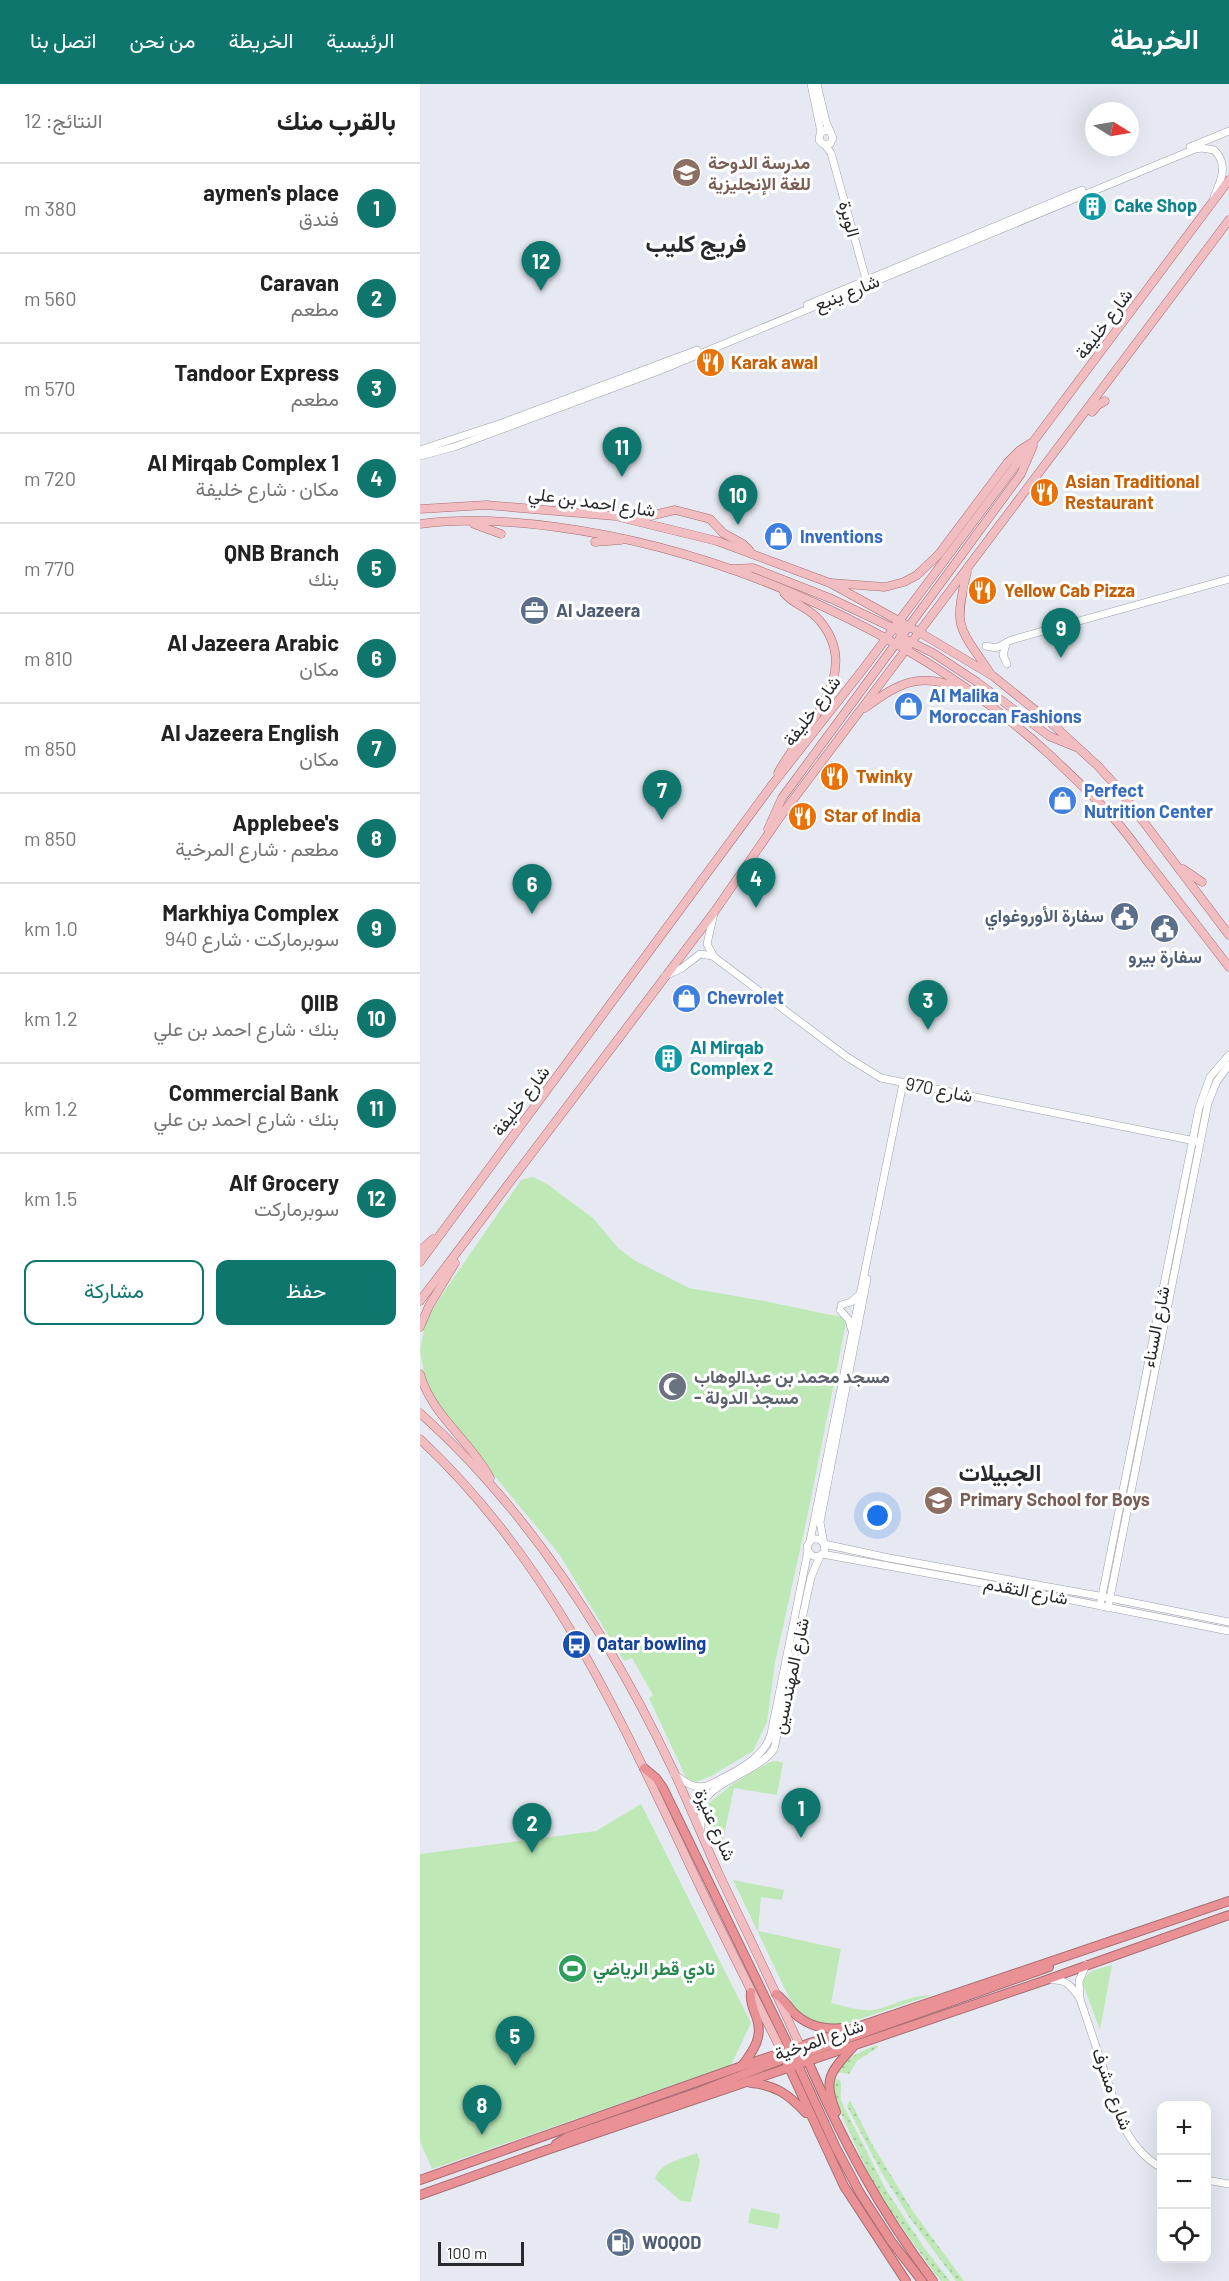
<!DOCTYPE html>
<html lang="ar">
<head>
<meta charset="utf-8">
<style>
	:root { --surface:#fff; --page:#f6f6f6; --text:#222; --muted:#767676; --line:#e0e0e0; --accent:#0f766e }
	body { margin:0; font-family:Barlow,Vazirmatn,sans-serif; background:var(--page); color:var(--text); direction:rtl }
	.controls { position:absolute; right:18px; bottom:18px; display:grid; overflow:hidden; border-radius:12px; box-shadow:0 6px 24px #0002 }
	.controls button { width:54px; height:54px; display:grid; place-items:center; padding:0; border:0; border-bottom:2px solid var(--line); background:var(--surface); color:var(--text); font:30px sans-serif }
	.compass { position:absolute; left:665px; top:18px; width:54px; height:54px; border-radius:50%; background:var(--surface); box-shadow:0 6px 24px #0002; rotate:101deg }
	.scale { position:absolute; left:18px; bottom:15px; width:86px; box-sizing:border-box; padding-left:6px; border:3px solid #28292c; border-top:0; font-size:16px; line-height:21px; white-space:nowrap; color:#28292c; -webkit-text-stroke:4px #fff; paint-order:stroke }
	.you { position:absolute; left:458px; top:1432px; width:21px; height:21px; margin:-15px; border:4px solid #fff; border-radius:50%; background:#1a73e8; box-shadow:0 0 0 9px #1a73e833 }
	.badge { display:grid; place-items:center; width:39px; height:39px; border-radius:50%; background:var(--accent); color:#fff; font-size:20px; font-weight:700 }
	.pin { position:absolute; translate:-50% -50px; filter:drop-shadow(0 2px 3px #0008) }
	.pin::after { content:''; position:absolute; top:32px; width:21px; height:18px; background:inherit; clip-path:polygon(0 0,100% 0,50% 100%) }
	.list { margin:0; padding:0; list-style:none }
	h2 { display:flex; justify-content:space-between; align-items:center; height:78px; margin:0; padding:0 24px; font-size:26px }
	h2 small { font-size:20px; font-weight:400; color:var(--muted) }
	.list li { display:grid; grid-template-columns:39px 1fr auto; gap:18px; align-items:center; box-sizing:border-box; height:90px; padding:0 24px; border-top:2px solid var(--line) }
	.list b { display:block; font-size:22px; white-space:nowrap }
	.list p { margin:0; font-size:20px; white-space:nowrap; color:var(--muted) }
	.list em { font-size:20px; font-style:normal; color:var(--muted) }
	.actions { display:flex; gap:12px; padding:18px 24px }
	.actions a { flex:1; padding:14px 0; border:2px solid var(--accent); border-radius:12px; text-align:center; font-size:21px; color:var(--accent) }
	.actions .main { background:var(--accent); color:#fff }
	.icon { flex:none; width:33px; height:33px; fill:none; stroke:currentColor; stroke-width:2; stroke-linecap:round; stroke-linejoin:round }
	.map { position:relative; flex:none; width:809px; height:2197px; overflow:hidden; direction:ltr }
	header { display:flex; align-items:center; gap:36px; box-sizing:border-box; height:84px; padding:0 30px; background:var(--accent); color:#fff }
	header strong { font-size:28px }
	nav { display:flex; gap:33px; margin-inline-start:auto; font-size:21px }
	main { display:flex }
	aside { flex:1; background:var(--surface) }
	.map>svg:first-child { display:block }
	.grass { fill:url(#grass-dots) }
	.green { fill:#bee9b7 }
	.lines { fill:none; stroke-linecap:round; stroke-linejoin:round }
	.secondary-casing { stroke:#9d9fa7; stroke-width:8 }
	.primary-casing { stroke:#a66d71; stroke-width:9 }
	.highway-casing { stroke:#a66d71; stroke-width:10 }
	.secondary { stroke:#fff; stroke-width:7 }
	.primary { stroke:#f2bdc0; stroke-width:8 }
	.highway { stroke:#ea9196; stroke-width:8 }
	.labels { text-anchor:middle; stroke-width:6; stroke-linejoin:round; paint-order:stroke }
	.education-label { font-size:18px; font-weight:bold; fill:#785e54; stroke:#fff; text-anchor:start }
	.culture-label { font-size:18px; font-weight:bold; fill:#0d838f; stroke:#fff; text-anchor:start }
	.street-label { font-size:18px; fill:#28292c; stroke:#fff }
	.food-label { font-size:18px; font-weight:bold; fill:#c56008; stroke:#fff; text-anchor:start }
	.shop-label { font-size:18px; font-weight:bold; fill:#366cbe; stroke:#fff; text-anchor:start }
	.service-label { font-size:18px; font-weight:bold; fill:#4e5e75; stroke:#fff; text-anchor:start }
	.worship-label { font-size:18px; font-weight:bold; fill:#5b616d; stroke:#fff; text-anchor:start }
	.transit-label { font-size:18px; font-weight:bold; fill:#164399; stroke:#fff; text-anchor:start }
	.leisure-label { font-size:18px; font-weight:bold; fill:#27864d; stroke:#fff; text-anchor:start }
	.district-label { font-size:24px; font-weight:bold; fill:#28292c; stroke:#fff }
</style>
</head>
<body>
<header>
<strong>الخريطة</strong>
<nav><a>الرئيسية</a><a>الخريطة</a><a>من نحن</a><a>اتصل بنا</a></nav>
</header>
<main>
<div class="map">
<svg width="809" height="2197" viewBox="0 0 809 2197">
	<defs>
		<pattern id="grass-dots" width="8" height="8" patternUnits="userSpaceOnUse" patternTransform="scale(1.5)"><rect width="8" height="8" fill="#bee9b7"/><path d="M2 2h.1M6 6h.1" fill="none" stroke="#a3c89e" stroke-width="1.8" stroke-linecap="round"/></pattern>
	</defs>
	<rect width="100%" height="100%" fill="#e7e9f2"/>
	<g class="grass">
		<path d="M457 1961 458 1963 437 1977 429 1990 416 1988C428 1973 439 1968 457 1961Z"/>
		<path d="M414 1994 420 1996C423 2003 419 2011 422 2019L465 2104 503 2162 530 2197H521L515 2190 472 2129 450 2093 414 2014Z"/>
		<path d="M430 2016 452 2060 492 2126 544 2197H536L489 2133 460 2086 427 2022Z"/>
	</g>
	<g class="green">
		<path d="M113 1093 127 1100 174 1135 198 1164 214 1176 269 1204 344 1217 421 1233 426 1239 387 1434 355 1579 347 1638 333 1667 291 1692 276 1698 266 1694 229 1614 233 1611 212 1574 204 1577 139 1470 24 1331 6 1299 0 1267 6 1234 101 1096Z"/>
		<path d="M357 1677 363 1679 357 1711 314 1704 301 1766H300L286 1734 289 1719 314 1699 350 1678Z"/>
		<path d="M221 1720 331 1939 311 1981 12 2085 0 2057V1770L176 1747Z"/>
		<path d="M313 1796 364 1806 362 1816 341 1813 338 1847 421 1865 411 1919C425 1922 444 1929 458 1925 476 1920 492 1911 512 1911L419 1942 389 1937 373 1922Z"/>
		<path d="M692 1881 680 1946 663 1900C664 1886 681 1884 692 1881Z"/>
		<path d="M277 2069 280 2077 271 2118 261 2117 235 2095C240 2078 262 2075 277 2069Z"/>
		<path d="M331 2124 360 2130 358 2145 328 2139Z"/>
	</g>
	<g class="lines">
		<defs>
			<g id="secondary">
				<path d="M391 0 401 48"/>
				<path d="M397 0 406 38 413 54 410 60H403L399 56 400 50 405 46 410 47"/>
				<path d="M405 61 411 69 447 199"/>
				<path d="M770 63 809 47"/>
				<path d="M387 221 662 106"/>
				<path d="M0 366 82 339 277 266"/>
				<path d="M0 372 34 363 241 286 775 65 782 64 794 66C809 80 801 97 794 113"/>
				<path d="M586 560 583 571 587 580"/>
				<path d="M566 562 576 564 591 556 809 495"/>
				<path d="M294 829 287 860 294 873 427 973 461 994 780 1058"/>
				<path d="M245 892 262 884 280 870 293 872"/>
				<path d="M421 1221 431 1218 439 1211"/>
				<path d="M420 1226 429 1236 431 1244"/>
				<path d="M390 1457 483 999"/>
				<path d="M404 1460 469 1474 690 1514 809 1538"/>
				<path d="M388 1467C393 1475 401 1474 405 1466L400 1438 447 1195"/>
				<path d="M402 1470 595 1505 809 1547"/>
				<path d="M680 1522 779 1024 790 993 809 971"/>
				<path d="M688 1524 788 1019 797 997 809 981"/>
				<path d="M254 1690C265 1698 273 1705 287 1702 311 1690 343 1677 351 1650L388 1467 387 1462 392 1455H398L403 1458"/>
				<path d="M281 1746C281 1737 280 1727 284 1718 292 1698 339 1687 354 1665L391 1493 400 1472"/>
				<path d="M666 1881 659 1897 660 1915 701 2037C710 2057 722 2073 742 2084"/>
				<path d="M632 1896C646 1895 651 1902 659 1913"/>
				<path d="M786 2096 809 2100"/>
			</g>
			<g id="primary">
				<path d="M672 328 678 321 685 317"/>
				<path d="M0 425 66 421 195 432 297 457 410 499 499 548 573 592 630 638 678 682 698 704 809 851"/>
				<path d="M212 432H229L255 426 290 435 303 449 323 460 330 467"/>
				<path d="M0 440C44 434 92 437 136 443 310 466 501 552 631 672 653 693 676 714 696 737 710 753 722 771 735 787 760 819 784 851 809 883"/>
				<path d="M54 440 81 450"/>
				<path d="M175 458 201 456"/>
				<path d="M310 485 333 484 412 515 477 546"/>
				<path d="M547 488C533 546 539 542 570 589"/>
				<path d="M411 499 465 503 484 498 497 491 519 470 588 378 600 366 611 359"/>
				<path d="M487 556 513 569 557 598 629 652 656 663"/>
				<path d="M485 566 483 558 484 549 601 390 613 362"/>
				<path d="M445 624C478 599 500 587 541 605"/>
				<path d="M358 689C382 643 445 591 400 537 390 524 374 521 364 509"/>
				<path d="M348 745 362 714 480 554 481 544 478 537"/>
				<path d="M763 785 782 798"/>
				<path d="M0 1167 13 1155"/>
				<path d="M0 1178 352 701 444 584 809 96"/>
				<path d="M0 1217 295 827 360 733 809 136"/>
				<path d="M0 1243 9 1222 35 1179"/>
				<path d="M0 1290C12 1332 50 1356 70 1394"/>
				<path d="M0 1329C111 1428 192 1557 255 1690 270 1723 284 1757 299 1790 326 1847 354 1904 380 1962"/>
				<path d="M0 1355C122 1469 188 1608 258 1756 291 1828 327 1898 362 1968"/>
			</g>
			<g id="highway">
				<path d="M224 1684 236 1694 243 1704 372 1969 381 1976 387 1978"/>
				<path d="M356 1910C363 1915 368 1922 373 1928 387 1942 404 1946 423 1944"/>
				<path d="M386 1973C423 2057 458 2124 513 2197"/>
				<path d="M374 1976 384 1970 629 1883"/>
				<path d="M376 1977 416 2064 440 2109 471 2157 502 2197"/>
				<path d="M367 1979 424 2102 486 2197"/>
				<path d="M322 1982C334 1966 344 1952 336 1932 333 1924 330 1917 331 1908"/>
				<path d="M331 1999C356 2001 369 2011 386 2029"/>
				<path d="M416 2028C402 1994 411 1988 433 1963"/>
				<path d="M136 2060 147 2053 278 2008 376 1970"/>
				<path d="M0 2096 322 1982 809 1817"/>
				<path d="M0 2111 124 2067 626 1896 809 1831"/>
			</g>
		</defs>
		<use href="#secondary" class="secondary-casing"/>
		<use href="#primary" class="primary-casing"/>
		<use href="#highway" class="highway-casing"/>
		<use href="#secondary" class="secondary"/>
		<use href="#primary" class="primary"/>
		<use href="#highway" class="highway"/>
	</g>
	<defs>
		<symbol id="school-disc" viewBox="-11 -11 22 22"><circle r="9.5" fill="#8d6e63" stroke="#fff"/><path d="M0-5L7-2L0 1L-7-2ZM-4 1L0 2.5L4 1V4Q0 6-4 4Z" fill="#fff"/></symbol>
		<symbol id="building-disc" viewBox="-11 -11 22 22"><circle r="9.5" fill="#0f9aa8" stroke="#fff"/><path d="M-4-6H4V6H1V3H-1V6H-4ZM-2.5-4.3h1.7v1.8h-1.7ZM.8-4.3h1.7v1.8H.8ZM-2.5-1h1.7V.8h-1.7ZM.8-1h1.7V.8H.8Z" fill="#fff"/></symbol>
		<symbol id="restaurant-disc" viewBox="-11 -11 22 22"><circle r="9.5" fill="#e8710a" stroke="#fff"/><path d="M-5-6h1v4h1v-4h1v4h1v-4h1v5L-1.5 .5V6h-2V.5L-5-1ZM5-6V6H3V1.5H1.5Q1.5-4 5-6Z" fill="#fff"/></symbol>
		<symbol id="shop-disc" viewBox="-11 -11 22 22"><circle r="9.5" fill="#3f7fe0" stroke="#fff"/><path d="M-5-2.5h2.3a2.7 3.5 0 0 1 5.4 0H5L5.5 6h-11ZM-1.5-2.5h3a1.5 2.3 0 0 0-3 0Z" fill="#fff"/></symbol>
		<symbol id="office-disc" viewBox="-11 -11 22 22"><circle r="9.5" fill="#5c6f8a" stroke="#fff"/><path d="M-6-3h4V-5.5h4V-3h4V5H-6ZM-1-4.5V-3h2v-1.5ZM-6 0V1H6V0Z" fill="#fff"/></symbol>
		<symbol id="civic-disc" viewBox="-11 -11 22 22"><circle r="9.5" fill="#5c6f8a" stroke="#fff"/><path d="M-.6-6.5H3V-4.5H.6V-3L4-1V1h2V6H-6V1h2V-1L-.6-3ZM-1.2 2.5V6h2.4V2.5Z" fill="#fff"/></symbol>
		<symbol id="mosque-disc" viewBox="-11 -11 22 22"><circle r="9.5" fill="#6b7280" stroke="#fff"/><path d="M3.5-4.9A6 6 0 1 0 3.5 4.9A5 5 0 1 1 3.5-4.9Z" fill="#fff"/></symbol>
		<symbol id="bus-disc" viewBox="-11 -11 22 22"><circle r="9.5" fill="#1a4fb4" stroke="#fff"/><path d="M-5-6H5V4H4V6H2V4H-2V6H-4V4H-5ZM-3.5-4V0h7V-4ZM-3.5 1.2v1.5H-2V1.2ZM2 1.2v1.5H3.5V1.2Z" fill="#fff"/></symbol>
		<symbol id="stadium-disc" viewBox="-11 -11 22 22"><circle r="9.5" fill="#2e9e5b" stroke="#fff"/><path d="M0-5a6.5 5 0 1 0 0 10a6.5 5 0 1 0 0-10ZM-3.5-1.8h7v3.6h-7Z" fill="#fff"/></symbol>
		<symbol id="fuel-disc" viewBox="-11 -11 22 22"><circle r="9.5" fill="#5c6f8a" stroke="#fff"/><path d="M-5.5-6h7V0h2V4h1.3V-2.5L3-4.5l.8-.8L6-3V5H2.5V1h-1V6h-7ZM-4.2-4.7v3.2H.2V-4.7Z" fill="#fff"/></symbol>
	</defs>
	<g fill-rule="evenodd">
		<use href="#school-disc" x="250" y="72" width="33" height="33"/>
		<use href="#building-disc" x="656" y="106" width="33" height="33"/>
		<use href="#restaurant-disc" x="274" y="262" width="33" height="33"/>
		<use href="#restaurant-disc" x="608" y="392" width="33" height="33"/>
		<use href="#shop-disc" x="342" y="436" width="33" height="33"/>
		<use href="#restaurant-disc" x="546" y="490" width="33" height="33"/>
		<use href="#office-disc" x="98" y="510" width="33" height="33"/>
		<use href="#shop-disc" x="472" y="606" width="33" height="33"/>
		<use href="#restaurant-disc" x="398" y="676" width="33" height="33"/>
		<use href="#shop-disc" x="626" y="700" width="33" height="33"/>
		<use href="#restaurant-disc" x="366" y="716" width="33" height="33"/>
		<use href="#civic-disc" x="688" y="816" width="33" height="33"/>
		<use href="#civic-disc" x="728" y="828" width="33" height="33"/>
		<use href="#shop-disc" x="250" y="898" width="33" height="33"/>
		<use href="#building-disc" x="232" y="958" width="33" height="33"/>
		<use href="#mosque-disc" x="236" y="1286" width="33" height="33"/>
		<use href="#school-disc" x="502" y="1400" width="33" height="33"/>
		<use href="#bus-disc" x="140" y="1544" width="33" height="33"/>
		<use href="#stadium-disc" x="136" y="1868" width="33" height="33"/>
		<use href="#fuel-disc" x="184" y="2142" width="33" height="33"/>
	</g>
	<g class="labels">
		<g class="education-label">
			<text x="288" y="85">مدرسة الدوحة<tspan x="288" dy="21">للغة الإنجليزية</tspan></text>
			<text x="540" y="1422">Primary School for Boys</text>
		</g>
		<g class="culture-label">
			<text x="694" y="128">Cake Shop</text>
			<text x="270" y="970">Al Mirqab<tspan x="270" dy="21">Complex 2</tspan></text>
		</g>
		<g class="street-label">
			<text transform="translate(429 135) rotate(75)" y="6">الوبرة</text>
			<text transform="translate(427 209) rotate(-22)" y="6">شارع ينبع</text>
			<text transform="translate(684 240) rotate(-53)" y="6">شارع خليفة</text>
			<text transform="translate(172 418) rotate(8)" y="6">شارع احمد بن علي</text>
			<text transform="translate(392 627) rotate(-53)" y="6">شارع خليفة</text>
			<text transform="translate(519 1006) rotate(11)" y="6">شارع 970</text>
			<text transform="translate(101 1017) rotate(-53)" y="6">شارع خليفة</text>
			<text transform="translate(736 1243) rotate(-79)" y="6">شارع السناء</text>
			<text transform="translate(606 1507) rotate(11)" y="6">شارع التقدم</text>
			<text transform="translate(371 1592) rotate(-78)" y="6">شارع المهندسين</text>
			<text transform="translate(295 1741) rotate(66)" y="6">شارع عنيزة</text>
			<text transform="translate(399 1956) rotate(-19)" y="6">شارع المرخية</text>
			<text transform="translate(692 2005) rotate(70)" y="6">شارع مشرف</text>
		</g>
		<g class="food-label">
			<text x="311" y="285">Karak awal</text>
			<text x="645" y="404">Asian Traditional<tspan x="645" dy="21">Restaurant</tspan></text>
			<text x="584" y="513">Yellow Cab Pizza</text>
			<text x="436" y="699">Twinky</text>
			<text x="404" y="738">Star of India</text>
		</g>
		<g class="shop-label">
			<text x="380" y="459">Inventions</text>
			<text x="509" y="618">Al Malika<tspan x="509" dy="21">Moroccan Fashions</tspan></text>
			<text x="664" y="713">Perfect<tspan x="664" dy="21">Nutrition Center</tspan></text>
			<text x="287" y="920">Chevrolet</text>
		</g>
		<g class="service-label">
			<text x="136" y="533">Al Jazeera</text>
			<text x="684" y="838" text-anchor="end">سفارة الأوروغواي</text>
			<text x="745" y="879" text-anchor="middle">سفارة بيرو</text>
			<text x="222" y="2165">WOQOD</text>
		</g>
		<g class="worship-label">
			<text x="274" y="1299">مسجد محمد بن عبدالوهاب<tspan x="274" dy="21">- مسجد الدولة</tspan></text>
		</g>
		<g class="transit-label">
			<text x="177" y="1566">Qatar bowling</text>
		</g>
		<g class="leisure-label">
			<text x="173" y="1891">نادي قطر الرياضي</text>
		</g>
		<g class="district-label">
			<text x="276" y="168">فريج كليب</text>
			<text x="580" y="1397">الجبيلات</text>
		</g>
	</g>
</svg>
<div class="controls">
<button>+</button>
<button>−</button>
<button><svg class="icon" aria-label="locate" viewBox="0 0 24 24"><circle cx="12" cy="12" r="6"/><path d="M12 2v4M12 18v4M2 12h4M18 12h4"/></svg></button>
</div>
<svg class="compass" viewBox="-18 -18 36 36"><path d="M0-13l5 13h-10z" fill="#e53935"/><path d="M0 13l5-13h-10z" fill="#767676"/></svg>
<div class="scale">100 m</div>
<div class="you"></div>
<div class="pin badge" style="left:381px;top:1754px">1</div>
<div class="pin badge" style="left:112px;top:1769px">2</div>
<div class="pin badge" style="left:508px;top:946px">3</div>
<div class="pin badge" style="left:336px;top:824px">4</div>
<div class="pin badge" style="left:95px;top:1982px">5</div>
<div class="pin badge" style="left:112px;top:830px">6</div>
<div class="pin badge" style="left:242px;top:736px">7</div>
<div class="pin badge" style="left:62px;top:2051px">8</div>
<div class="pin badge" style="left:641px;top:574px">9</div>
<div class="pin badge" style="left:318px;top:441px">10</div>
<div class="pin badge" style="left:202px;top:393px">11</div>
<div class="pin badge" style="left:121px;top:207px">12</div>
</div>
<aside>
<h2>بالقرب منك<small>النتائج: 12</small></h2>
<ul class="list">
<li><span class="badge">1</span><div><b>aymen's place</b><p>فندق</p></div><em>380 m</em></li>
<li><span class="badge">2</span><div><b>Caravan</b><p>مطعم</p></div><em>560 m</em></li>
<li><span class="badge">3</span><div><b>Tandoor Express</b><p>مطعم</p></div><em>570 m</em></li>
<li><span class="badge">4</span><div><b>Al Mirqab Complex 1</b><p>مكان · شارع خليفة</p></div><em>720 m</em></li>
<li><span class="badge">5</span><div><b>QNB Branch</b><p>بنك</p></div><em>770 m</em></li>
<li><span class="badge">6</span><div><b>Al Jazeera Arabic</b><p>مكان</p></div><em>810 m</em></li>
<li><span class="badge">7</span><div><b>Al Jazeera English</b><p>مكان</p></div><em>850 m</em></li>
<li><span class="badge">8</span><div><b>Applebee's</b><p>مطعم · شارع المرخية</p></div><em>850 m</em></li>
<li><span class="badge">9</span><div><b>Markhiya Complex</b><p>سوبرماركت · شارع 940</p></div><em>1.0 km</em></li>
<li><span class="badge">10</span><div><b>QIIB</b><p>بنك · شارع احمد بن علي</p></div><em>1.2 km</em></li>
<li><span class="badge">11</span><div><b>Commercial Bank</b><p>بنك · شارع احمد بن علي</p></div><em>1.2 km</em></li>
<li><span class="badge">12</span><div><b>Alf Grocery</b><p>سوبرماركت</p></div><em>1.5 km</em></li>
</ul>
<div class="actions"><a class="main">حفظ</a><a>مشاركة</a></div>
</aside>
</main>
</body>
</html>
